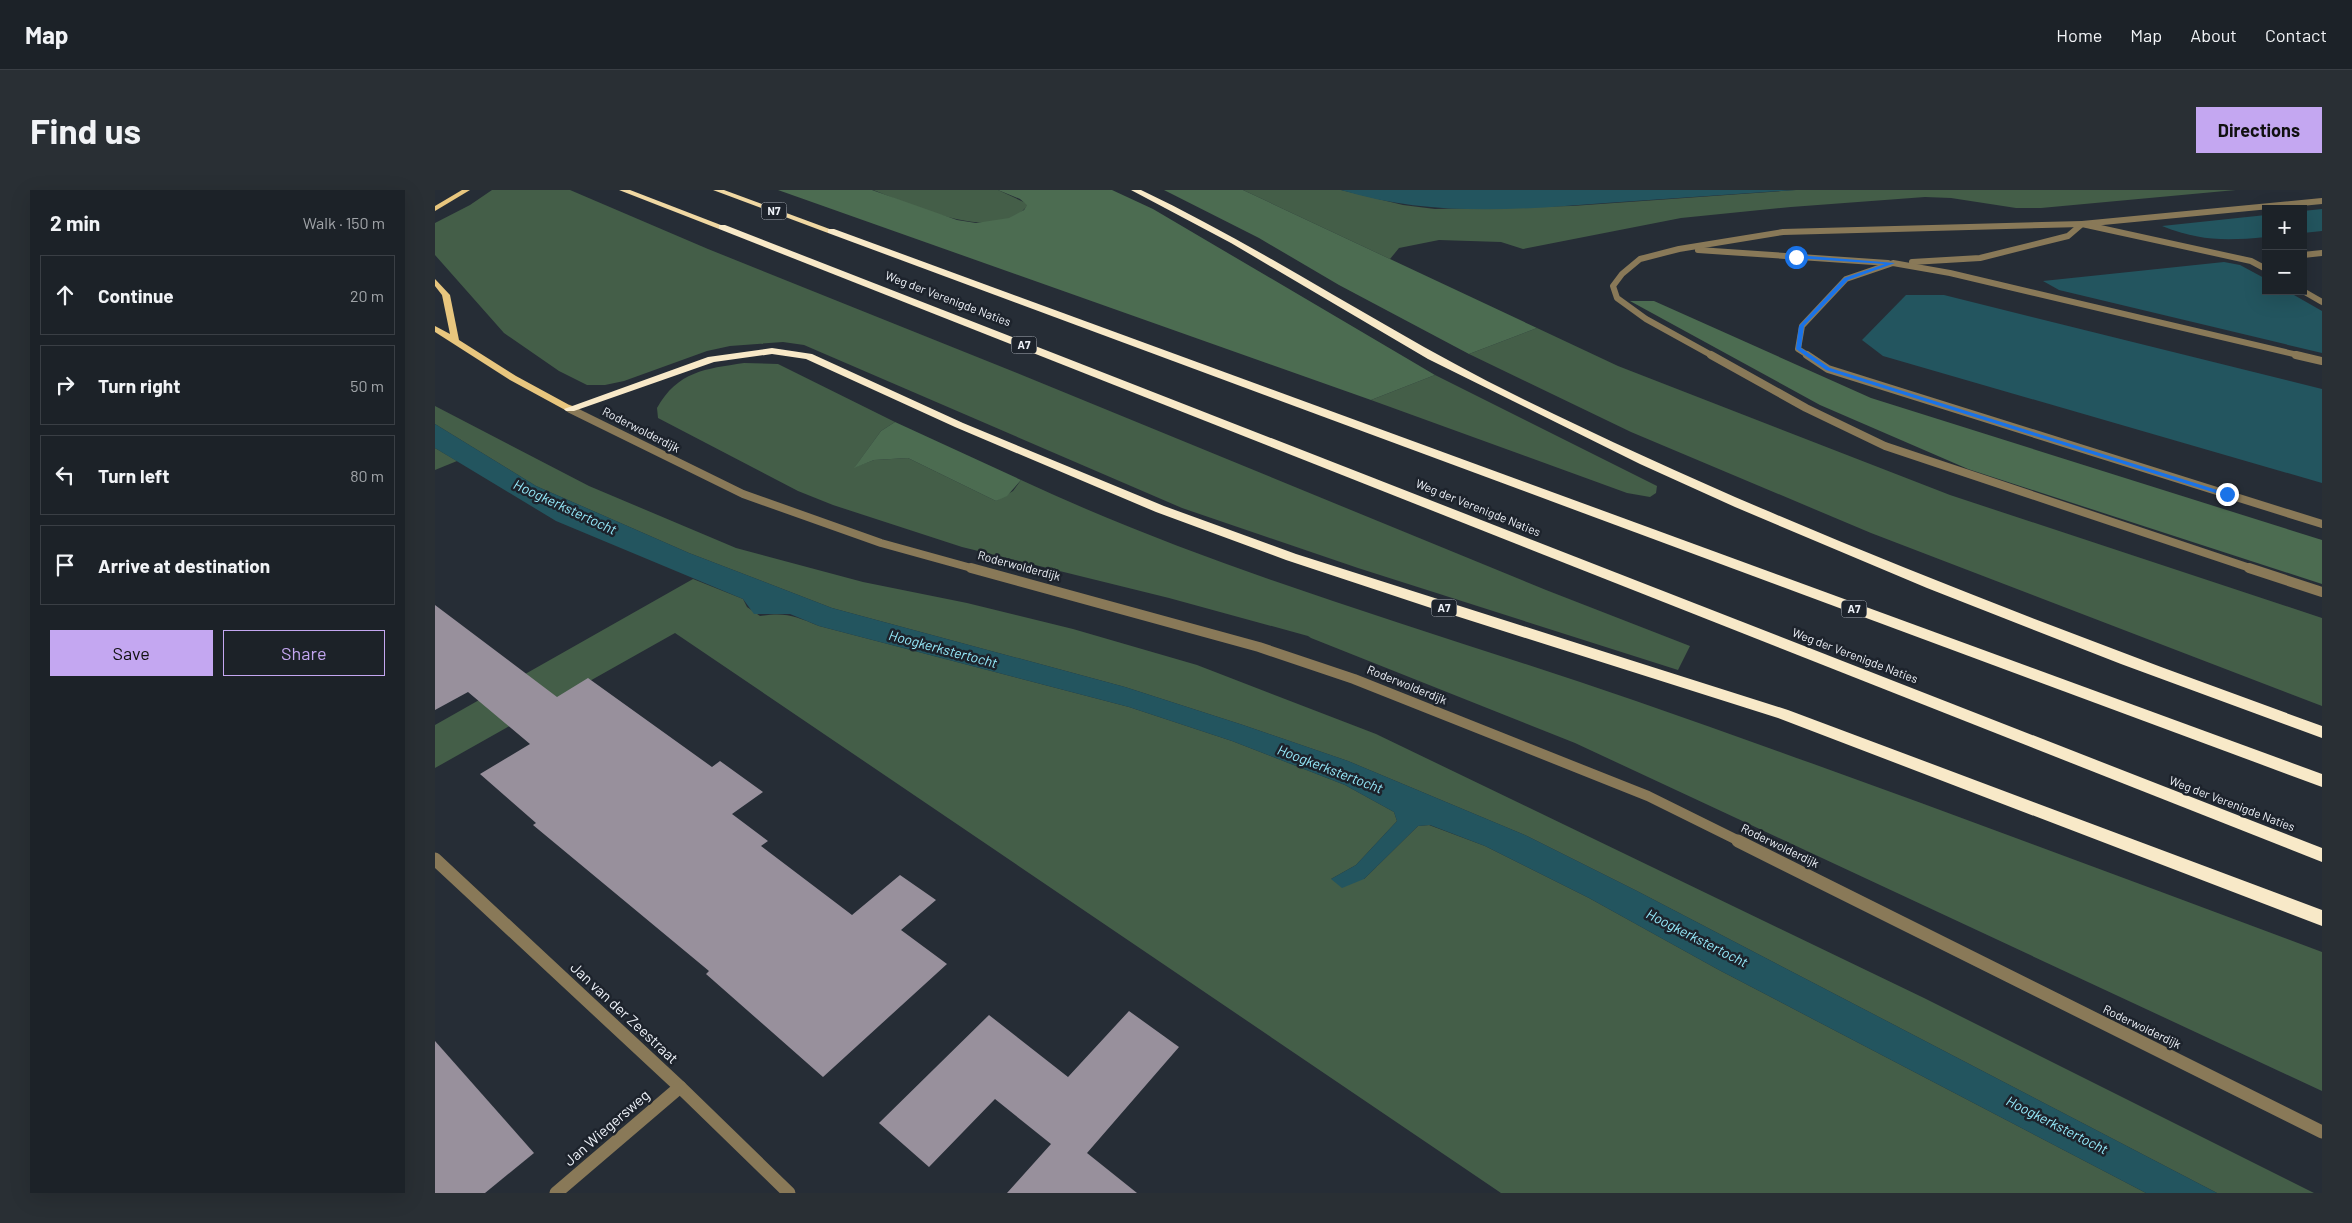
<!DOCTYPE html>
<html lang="en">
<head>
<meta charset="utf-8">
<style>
	:root { --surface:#1c2228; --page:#292f34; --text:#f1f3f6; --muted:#a0a4a8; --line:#3a3f45; --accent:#c4a7f1 }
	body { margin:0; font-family:Barlow,sans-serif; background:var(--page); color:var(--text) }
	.controls { position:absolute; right:15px; top:15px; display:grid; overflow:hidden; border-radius:0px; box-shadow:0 5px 20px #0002 }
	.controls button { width:45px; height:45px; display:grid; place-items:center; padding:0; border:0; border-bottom:1px solid var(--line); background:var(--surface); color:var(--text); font:25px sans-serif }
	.stop { position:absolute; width:15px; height:15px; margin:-11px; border:4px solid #1a73e8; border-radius:50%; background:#fff }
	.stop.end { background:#1a73e8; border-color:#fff; box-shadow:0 1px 5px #0008 }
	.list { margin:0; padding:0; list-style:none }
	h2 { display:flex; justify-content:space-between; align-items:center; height:65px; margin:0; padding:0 20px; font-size:21px }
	h2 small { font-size:16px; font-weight:400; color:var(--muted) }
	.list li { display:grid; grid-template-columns:32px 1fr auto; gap:15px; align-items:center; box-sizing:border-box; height:80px; margin:0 10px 10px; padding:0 10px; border:1px solid var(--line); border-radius:0px }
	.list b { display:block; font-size:19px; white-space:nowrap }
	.list em { font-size:16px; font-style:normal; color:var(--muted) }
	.actions { display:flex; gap:10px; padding:15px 20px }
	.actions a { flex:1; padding:11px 0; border:1px solid var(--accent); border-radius:0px; text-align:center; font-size:18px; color:var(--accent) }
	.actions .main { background:var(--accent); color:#111 }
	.icon { flex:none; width:28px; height:28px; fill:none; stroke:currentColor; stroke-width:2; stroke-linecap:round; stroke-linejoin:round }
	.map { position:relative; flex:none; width:1887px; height:1003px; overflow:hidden; border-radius:0px }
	header { display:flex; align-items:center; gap:30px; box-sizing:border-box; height:70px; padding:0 25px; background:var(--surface); border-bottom:1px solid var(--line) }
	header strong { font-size:24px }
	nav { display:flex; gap:28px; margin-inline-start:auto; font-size:18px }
	.intro { display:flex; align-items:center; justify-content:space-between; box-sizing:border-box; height:120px; padding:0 30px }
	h1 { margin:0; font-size:35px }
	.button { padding:12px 22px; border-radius:0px; background:var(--accent); color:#111; font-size:18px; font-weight:700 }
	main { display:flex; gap:30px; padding:0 30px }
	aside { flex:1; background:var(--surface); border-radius:0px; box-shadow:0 5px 20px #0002 }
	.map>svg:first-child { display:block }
	.green { fill:#445e48 }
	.forest { fill:#4c6c51 }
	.water { fill:#23555f }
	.building { fill:#98909c }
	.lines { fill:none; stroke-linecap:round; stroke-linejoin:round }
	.service-far2 { stroke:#897958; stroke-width:6 }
	.service-far1 { stroke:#897958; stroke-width:8 }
	.service { stroke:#897958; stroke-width:10 }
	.minor { stroke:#897958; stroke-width:13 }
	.tertiary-far2 { stroke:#897958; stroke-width:8 }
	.tertiary-far1 { stroke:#897958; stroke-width:10 }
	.tertiary { stroke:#897958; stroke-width:13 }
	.primary { fill:#e8c67e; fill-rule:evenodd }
	.trunk { fill:#f0d8a3; fill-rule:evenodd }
	.motorway { fill:#f8e9c8; fill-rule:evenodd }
	.route { fill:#1a73e8 }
	.labels { text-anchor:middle; stroke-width:5; stroke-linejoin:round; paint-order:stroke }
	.shield { fill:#1d232c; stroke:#afb4bc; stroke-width:1 }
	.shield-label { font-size:11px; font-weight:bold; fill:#eef2f9 }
	.street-label { font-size:12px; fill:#eef2f9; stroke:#1d232c }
	.water-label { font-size:14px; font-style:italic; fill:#96ebfc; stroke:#1d232c }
	.near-street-label { font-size:15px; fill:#eef2f9; stroke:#1d232c }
</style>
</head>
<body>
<header>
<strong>Map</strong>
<nav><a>Home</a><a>Map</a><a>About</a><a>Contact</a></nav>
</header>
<div class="intro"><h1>Find us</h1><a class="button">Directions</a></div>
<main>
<aside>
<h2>2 min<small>Walk · 150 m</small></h2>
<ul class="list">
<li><svg class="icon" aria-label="ahead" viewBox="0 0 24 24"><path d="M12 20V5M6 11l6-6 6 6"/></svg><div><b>Continue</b></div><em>20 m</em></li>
<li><svg class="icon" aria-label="right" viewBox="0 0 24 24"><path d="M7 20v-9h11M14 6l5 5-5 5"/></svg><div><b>Turn right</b></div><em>50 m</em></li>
<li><svg class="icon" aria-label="left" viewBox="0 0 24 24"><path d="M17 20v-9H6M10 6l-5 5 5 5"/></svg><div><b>Turn left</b></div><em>80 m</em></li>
<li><svg class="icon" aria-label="arrive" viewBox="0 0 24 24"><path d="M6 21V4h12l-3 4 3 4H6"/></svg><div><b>Arrive at destination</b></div></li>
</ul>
<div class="actions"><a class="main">Save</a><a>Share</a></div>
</aside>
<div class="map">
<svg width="1887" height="1003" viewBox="0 0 1887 1003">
	<rect width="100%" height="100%" fill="#262d36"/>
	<g class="green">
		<path d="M57 0H135L273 59 582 183 1111 400 1255 456 1243 480 923 378 747 318 369 155 348 152 295 156 272 161 189 191 170 195H152L124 181 69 143 0 65V33L35 15Z"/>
		<path d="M438 0H563L593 14C566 58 473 13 438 0Z"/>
		<path d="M808 0H906L968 15 1000 19 1137 16 1361 0H1801L1606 18H1581L1516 8 1490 7 1356 17 1246 28 1088 59 1066 52 1004 50 964 58 955 69Z"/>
		<path d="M1102 138 1183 176 1515 305 1887 428V516L1436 343 1196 242 1034 164Z"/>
		<path d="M309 173 343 174 460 232 446 241 420 277 439 270 473 268 561 311 578 301 586 290C783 382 995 440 1201 511 1431 591 1659 677 1887 762V901L1140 553 876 448 873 446 734 408 527 357 398 315 363 301 223 228 222 218C243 181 270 179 309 173Z"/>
		<path d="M1000 185 1222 296 1221 303 1215 307 1192 303 936 210Z"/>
		<path d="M0 216 154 296 301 358 428 392 532 413 638 439 762 475 941 544 1489 808 1879 1003H1782L1202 701 1092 646 913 571 808 535 690 497 397 418 254 363 101 296 0 234Z"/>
		<path d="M0 258 22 271 0 280Z"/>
		<path d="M258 389 308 409 312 417 325 426C351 422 360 426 384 436L694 517 797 551 910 595 959 622 962 631 921 675 896 689H929L983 636 994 635 1050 656 1154 708 1284 780 1711 1003H1066L240 443 0 578V535Z"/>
	</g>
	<g class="forest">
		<path d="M343 0H437L522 30 541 33 574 28 589 20 592 15 585 9 563 0H677L718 19 1000 185 936 210Z"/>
		<path d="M729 0H808L1102 138 1034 164 904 95 824 48Z"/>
		<path d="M1195 111H1219L1436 208 1887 350V394L1533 279 1385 215Z"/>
		<path d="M460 232 586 290 572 306 561 311 473 268 439 270 419 278 446 241Z"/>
	</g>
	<g class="water">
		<path d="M906 0H1361C1298 4 1234 9 1171 13 1081 20 994 27 906 0Z"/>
		<path d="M1887 19V41L1868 43V21Z"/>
		<path d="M1831 25V47C1790 51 1765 51 1727 36Z"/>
		<path d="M1789 72 1805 75 1831 89V101H1852L1887 121V163L1624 100 1608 91Z"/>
		<path d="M1471 105H1509L1887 199V293L1448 166 1427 150Z"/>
		<path d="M0 234 101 296 254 363 397 418 690 497 808 535 913 571 1092 646 1202 701 1782 1003H1711L1284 780 1154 708 1050 656 995 635 983 636 929 689 907 698 896 689 921 675 962 631 959 622 910 595 797 551 694 517 384 436 355 424H319L308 409 121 331 0 258Z"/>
	</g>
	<g class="building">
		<path d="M0 415 122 507 153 488 277 577 285 571 328 602 297 624 333 651 326 656 417 725 465 685 501 710 466 740 512 774 388 887 271 784 274 781 98 635 101 633 45 584 95 554 33 502 0 520Z"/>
		<path d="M694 821 744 857 652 963 702 1003H572L616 954 560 909 494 977 444 933 554 825 633 887Z"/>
		<path d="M0 851 99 963 50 1003H0Z"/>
	</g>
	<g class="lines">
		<g class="service-far2">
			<path d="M1263 60 1453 73"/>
			<path d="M1868 65 1887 63"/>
			<path d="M1477 72 1545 68 1633 46 1647 34 1887 11"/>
			<path d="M1868 101 1887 112"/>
			<path d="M1278 166 1211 129 1182 108 1178 96 1187 84 1205 69 1244 59 1348 42 1647 34 1816 71 1831 79"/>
			<path d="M1374 166 1363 159 1367 136 1411 89 1458 73 1515 83 1867 166"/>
		</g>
		<g class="service-far1">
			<path d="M1276 165 1371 218 1450 256 1818 379"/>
			<path d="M1372 165 1393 179 1887 334"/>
			<path d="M1861 165 1887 171"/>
		</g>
		<path class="service" d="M1814 378 1887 402"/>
		<g class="minor">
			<path d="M0 669 245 897 354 1003"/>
			<path d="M121 1003 245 897"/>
		</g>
		<path class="tertiary-far2" d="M135 219 308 304 446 353 540 379"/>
		<path class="tertiary-far1" d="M536 378 824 457 919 489 1213 606 1306 652"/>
		<path class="tertiary" d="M1303 651 1887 942"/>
		<g class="primary">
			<path d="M27 0H35L0 21V16Z"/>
			<path d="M0 89 15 105 24 150 81 186 138 217V221H132L75 190 0 142V136L15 144 7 105 0 96Z"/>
		</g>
		<g class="trunk">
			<path d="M184 0H195L291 37 284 39Z"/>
			<path d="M278 0H289L400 41 393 43Z"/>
		</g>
		<g class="motorway">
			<path d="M696 0H706C836 62 955 144 1084 207 1344 335 1615 437 1887 536V548L1686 474 1492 398 1300 317 1205 274 993 169 796 53Z"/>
			<path d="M284 35H290L1887 658V672L284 39Z"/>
			<path d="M393 39H399L1887 584V597L393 43Z"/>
			<path d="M337 158 377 164 528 233 729 316 861 364 1353 520 1887 720V736L1343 528 999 419 851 370 721 322 520 237 371 169 337 164 279 172 139 221H131L129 219 273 167Z"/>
		</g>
	</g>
	<path class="route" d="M1361 65 1460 73 1413 90 1369 136 1366 158 1395 178 1795 304 1790 306 1391 180 1361 159 1364 136 1409 88 1450 74 1359 68Z"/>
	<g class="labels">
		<g class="shield">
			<rect x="326.5" y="12.5" width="25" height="17" rx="4"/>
			<rect x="576.5" y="146.5" width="25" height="17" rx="4"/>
			<rect x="996.5" y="409.5" width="25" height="17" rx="4"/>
			<rect x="1406.5" y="410.5" width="25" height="17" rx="4"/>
		</g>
		<g class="shield-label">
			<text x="339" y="25">N7</text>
			<text x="589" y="159">A7</text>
			<text x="1009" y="422">A7</text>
			<text x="1419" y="423">A7</text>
		</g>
		<g class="street-label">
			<text transform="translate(513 109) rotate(21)" y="4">Weg der Verenigde Naties</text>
			<text transform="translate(206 240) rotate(27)" y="4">Roderwolderdijk</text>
			<text transform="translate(1043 318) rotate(22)" y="4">Weg der Verenigde Naties</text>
			<text transform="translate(584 376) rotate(15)" y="4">Roderwolderdijk</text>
			<text transform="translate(1420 466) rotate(21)" y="4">Weg der Verenigde Naties</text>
			<text transform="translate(972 495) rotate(22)" y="4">Roderwolderdijk</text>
			<text transform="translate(1797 614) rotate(21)" y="4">Weg der Verenigde Naties</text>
			<text transform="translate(1345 656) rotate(26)" y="4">Roderwolderdijk</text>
			<text transform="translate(1707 837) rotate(26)" y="4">Roderwolderdijk</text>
		</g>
		<g class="water-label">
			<text transform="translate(130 317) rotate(25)" y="5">Hoogkerkstertocht</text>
			<text transform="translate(508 459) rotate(15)" y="5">Hoogkerkstertocht</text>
			<text transform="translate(895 579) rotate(21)" y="5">Hoogkerkstertocht</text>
			<text transform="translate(1262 748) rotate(27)" y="5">Hoogkerkstertocht</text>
			<text transform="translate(1622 935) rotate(27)" y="5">Hoogkerkstertocht</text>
		</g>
		<g class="near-street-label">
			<text transform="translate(189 823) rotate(43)" y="5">Jan van der Zeestraat</text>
			<text transform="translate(172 938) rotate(-41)" y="5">Jan Wiegersweg</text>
		</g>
	</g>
</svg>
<div class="controls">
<button>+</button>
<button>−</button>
</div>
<div class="stop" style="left:1361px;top:67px"></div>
<div class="stop end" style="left:1792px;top:304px"></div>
</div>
</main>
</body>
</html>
